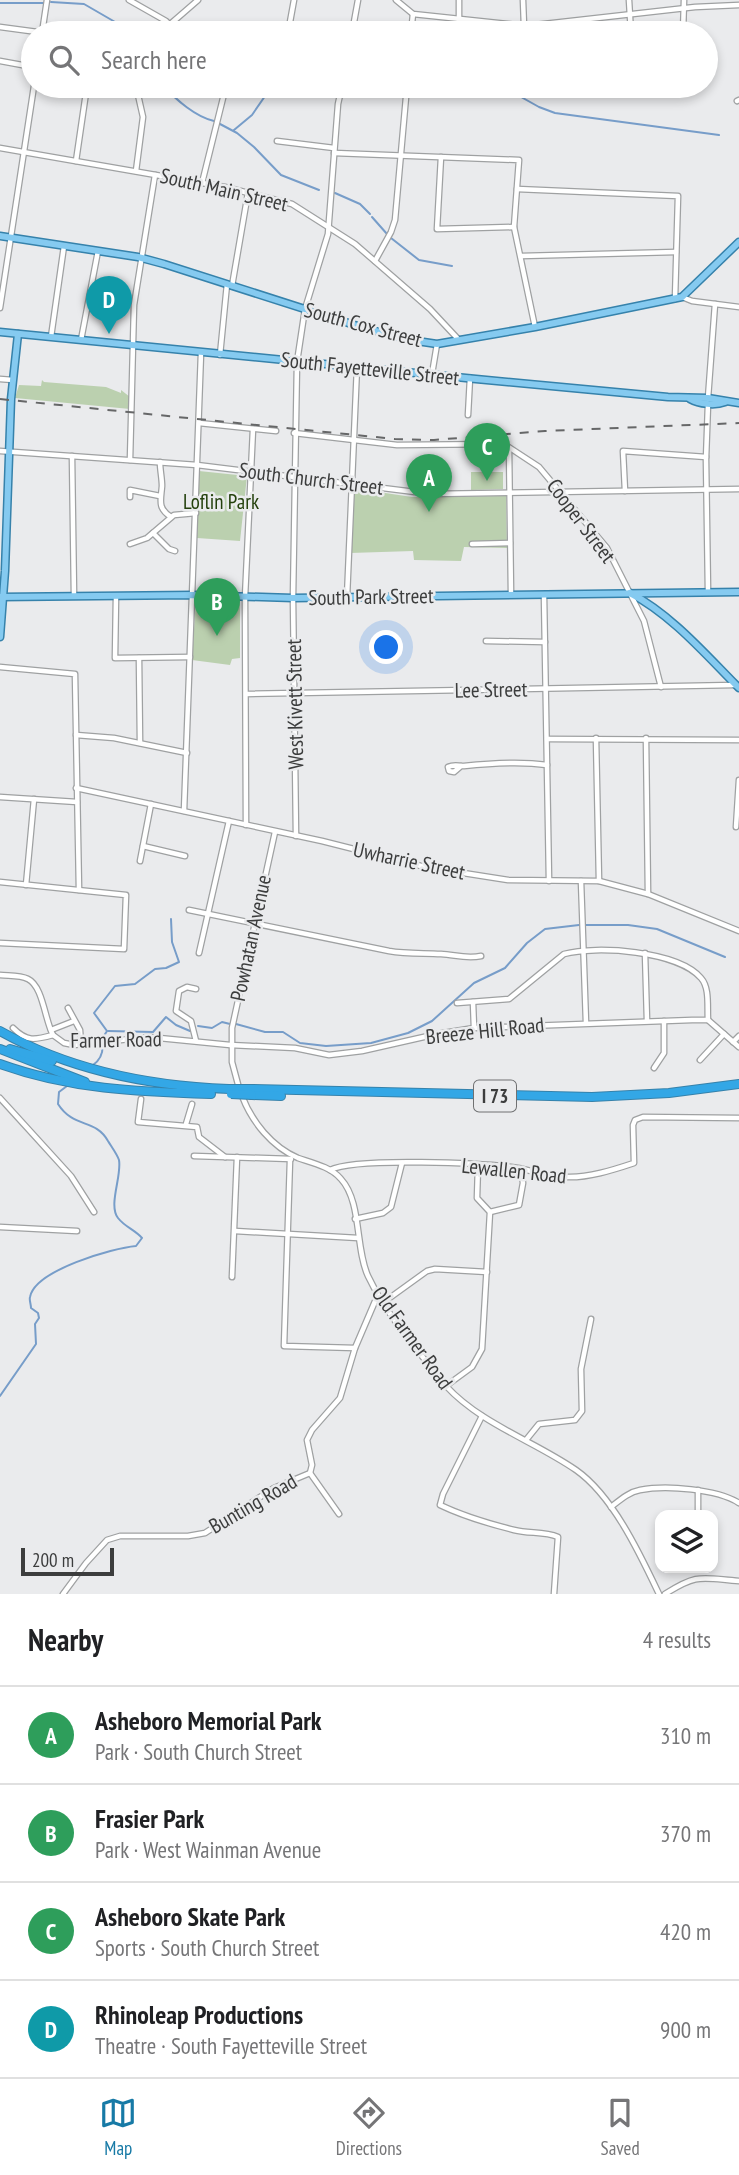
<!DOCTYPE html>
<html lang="en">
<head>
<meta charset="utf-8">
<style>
	:root { --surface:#fff; --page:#f6f6f6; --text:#202124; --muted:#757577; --line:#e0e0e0; --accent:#177aa6 }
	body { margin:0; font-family:"PT Sans Narrow",sans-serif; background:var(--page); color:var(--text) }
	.controls { position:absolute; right:21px; bottom:21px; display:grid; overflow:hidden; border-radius:14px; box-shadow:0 4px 10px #0003 }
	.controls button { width:63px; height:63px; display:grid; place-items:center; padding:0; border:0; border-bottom:2px solid var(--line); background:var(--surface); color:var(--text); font:35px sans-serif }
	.scale { position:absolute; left:21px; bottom:18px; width:93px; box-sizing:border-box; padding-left:7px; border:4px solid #3c3d3d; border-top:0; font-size:19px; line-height:24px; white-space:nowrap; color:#3c3d3d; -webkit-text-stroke:5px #eaebed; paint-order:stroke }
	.you { position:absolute; left:387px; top:648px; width:24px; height:24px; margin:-18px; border:5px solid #fff; border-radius:50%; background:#1a73e8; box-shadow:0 0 0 10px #1a73e833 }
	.badge { display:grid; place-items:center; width:46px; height:46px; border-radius:50%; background:var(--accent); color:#fff; font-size:23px; font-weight:700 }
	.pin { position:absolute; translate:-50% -58px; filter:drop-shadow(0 2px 4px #0008) }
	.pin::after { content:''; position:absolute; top:37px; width:24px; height:21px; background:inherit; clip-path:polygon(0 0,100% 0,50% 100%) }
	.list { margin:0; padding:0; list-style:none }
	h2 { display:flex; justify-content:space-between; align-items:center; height:91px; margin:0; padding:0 28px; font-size:30px }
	h2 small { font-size:23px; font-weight:400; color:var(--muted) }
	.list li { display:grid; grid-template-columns:46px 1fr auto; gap:21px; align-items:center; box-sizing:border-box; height:98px; padding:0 28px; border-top:2px solid var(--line) }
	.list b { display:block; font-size:26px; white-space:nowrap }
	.list p { margin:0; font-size:23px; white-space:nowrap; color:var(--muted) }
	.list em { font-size:23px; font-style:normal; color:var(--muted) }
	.icon { flex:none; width:38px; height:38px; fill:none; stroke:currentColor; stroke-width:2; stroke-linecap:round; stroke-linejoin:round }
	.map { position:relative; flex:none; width:739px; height:1594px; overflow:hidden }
	.search { position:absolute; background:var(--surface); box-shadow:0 4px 10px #0003; left:21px; right:21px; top:21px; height:77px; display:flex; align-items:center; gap:18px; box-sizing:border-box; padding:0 24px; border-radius:38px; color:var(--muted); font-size:26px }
	.sheet { height:483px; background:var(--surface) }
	nav { display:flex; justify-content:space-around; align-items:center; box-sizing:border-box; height:98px; border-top:2px solid var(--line); background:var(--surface); font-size:19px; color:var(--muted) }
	nav a { display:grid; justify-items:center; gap:4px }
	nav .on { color:var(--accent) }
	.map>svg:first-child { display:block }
	.green { fill:#bbd0af }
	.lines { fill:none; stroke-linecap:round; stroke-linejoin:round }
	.stream { stroke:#779dc9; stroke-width:2 }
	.minor-casing { stroke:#9fa1a2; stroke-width:7 }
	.major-casing { stroke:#3682ab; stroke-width:9 }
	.highway-casing { stroke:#3682ab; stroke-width:10 }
	.minor { stroke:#fff; stroke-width:4.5 }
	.major { stroke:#85caf0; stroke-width:6 }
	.highway { stroke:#33a7e6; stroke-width:8 }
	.rail { stroke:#666768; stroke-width:2; stroke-dasharray:9 9; stroke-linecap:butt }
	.highway-bridge-casing { stroke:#3682ab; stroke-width:10; stroke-linecap:butt }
	.highway-bridge { stroke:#33a7e6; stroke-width:8 }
	.labels { text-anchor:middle; stroke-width:5; stroke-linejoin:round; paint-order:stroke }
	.shield { fill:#eaebed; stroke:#707172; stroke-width:2 }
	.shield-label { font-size:19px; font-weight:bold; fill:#3c3d3d }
	.street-label { font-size:21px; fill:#3c3d3d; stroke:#eaebed }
	.park-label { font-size:21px; fill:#24410d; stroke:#eaebed }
</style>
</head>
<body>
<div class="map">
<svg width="739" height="1594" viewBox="0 0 739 1594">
	<rect width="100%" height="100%" fill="#eaebed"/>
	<g class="green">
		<path d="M42 380 44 382 106 387 121 393V390L130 397V409L15 398 19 385 41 386Z"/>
		<path d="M199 471 247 476 240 541 197 538Z"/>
		<path d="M471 472H503V489L471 490Z"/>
		<path d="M352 488 412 497 506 496 507 548 464 547 461 561 414 560 413 551 350 553Z"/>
		<path d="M196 599 240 602V658L232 659 230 665 192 660Z"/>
	</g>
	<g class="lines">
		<g class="stream">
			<path d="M51 2 84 4 122 26 127 33"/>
			<path d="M0 3H43"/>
			<path d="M164 86C176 100 196 117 214 121"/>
			<path d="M505 88 539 107 555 113 719 135"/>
			<path d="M220 124 237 133 254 147 281 175 319 190"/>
			<path d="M234 130 252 115 272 86"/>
			<path d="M335 193 360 204 370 214"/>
			<path d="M372 217 387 234"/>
			<path d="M391 238 419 260 452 266"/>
			<path d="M585 925H628L657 929 725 957"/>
			<path d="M236 1024 265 1032H283L300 1043 326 1046 371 1043 408 1033 432 1021 474 983 505 968 527 943 545 929 579 925"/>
			<path d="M198 1026 212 1028 222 1022 230 1024"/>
			<path d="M108 1031 153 1032 166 1017 176 1025 190 1031"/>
			<path d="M93 1065C102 1059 104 1050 102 1039L107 1031 94 1013 115 986 135 984 155 969 166 968 179 962 172 942 171 919"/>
			<path d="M0 1396 36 1344 35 1324 39 1318 38 1313 31 1308C31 1304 29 1300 30 1297 35 1270 113 1248 136 1246L142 1238C135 1230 125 1227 118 1218 108 1205 122 1176 119 1160 117 1154 111 1146 108 1141 95 1118 74 1129 58 1104L59 1092 67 1086"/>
		</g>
		<defs>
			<g id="minor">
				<path d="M129 0 166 21 178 33"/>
				<path d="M396 0 413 14 526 26 695 7 739 5"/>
				<path d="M523 0 524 26"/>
				<path d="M629 0 631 33"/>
				<path d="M0 27 45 33"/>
				<path d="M42 33 47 0"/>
				<path d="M160 33 198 0"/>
				<path d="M288 33 294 0"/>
				<path d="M352 33 358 0"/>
				<path d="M411 33 413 14"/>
				<path d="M459 33V0"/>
				<path d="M683 33 684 0"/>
				<path d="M0 61 33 67"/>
				<path d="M442 86H505"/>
				<path d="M625 86 682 92V86"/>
				<path d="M737 101 739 100"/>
				<path d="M277 141 334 148"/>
				<path d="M0 148 225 187 292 204 355 244 430 309 459 340"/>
				<path d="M334 153 519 160 514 227 535 327"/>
				<path d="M441 157 437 229 514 227"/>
				<path d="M76 161 87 86"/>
				<path d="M136 171 143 117 136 86"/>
				<path d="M202 183 226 86"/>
				<path d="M517 189 678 196 675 299"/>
				<path d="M521 256 676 252"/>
				<path d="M375 261 391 232 395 220 407 86"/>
				<path d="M232 286 248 193"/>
				<path d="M682 297 692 301 739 307"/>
				<path d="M0 308 34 86"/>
				<path d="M51 337 64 246"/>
				<path d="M81 340 98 251"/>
				<path d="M220 355 227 284"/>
				<path d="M432 374 437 344"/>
				<path d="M0 379 13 380"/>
				<path d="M708 398 715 304"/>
				<path d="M708 404 706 459 708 592"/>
				<path d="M468 415 470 378"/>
				<path d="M199 423 276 431"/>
				<path d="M294 433 397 445 504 444 539 467 607 548 644 621 661 687"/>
				<path d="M509 448 511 594"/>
				<path d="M0 451 197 465 431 494 739 489"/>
				<path d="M72 456 74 596"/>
				<path d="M130 460 134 305 155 175"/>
				<path d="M160 462C160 470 162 478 162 486 161 500 157 508 171 517"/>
				<path d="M625 491 623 451 706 457"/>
				<path d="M130 497V490L160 496"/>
				<path d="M153 533 169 549 175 551"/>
				<path d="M130 544 147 538 174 515 196 513"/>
				<path d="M472 544 510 543"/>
				<path d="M544 595 549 881"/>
				<path d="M116 596 115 658 190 657"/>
				<path d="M347 597 357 367"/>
				<path d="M486 641 545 642"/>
				<path d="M139 658 140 743"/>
				<path d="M0 667 75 674 79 890"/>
				<path d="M246 694 735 685"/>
				<path d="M76 735 114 738 187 753"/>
				<path d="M596 738 599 881"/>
				<path d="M646 738 648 894"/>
				<path d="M547 739 739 740"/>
				<path d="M461 766 454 772 449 771 448 767C454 764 458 766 464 766 492 763 519 761 547 765"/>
				<path d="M76 788 322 841 425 867 508 880 599 881 648 894 739 931"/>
				<path d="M0 797 77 802"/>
				<path d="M184 811 201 353"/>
				<path d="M246 825 245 597 253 429"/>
				<path d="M736 827 739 780"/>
				<path d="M296 836 293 598 297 362 305 309 328 234 338 104 342 86"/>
				<path d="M143 846 185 856"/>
				<path d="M140 861 151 804"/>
				<path d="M581 881 586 1023"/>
				<path d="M0 882 126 895 124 949 0 943"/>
				<path d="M26 885 34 799"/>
				<path d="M189 910 389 951C406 954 423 953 441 954 456 955 466 959 481 956"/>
				<path d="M199 953 229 821"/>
				<path d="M645 953 647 1021"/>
				<path d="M0 975C9 976 20 975 28 979 43 986 45 1021 53 1035L64 1043 74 1045 149 1037 230 1045 295 1048 329 1055 362 1051 437 1034 474 1028 692 1020H708L739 1047"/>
				<path d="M473 1002 474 1028"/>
				<path d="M457 1003 509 999 564 954C596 945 678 951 701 978 710 988 707 1007 708 1020"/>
				<path d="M68 1008 80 1030 81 1044"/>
				<path d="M13 1028C27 1042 35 1040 53 1035"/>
				<path d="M51 1030 74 1021"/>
				<path d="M196 1041 191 1021 176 1011 179 991 187 987 196 989"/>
				<path d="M733 1042 739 1036"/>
				<path d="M700 1060 724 1034"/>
				<path d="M654 1068 664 1053V1021"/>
				<path d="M239 1088 232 1062V1028L275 832"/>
				<path d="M242 1096C252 1122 272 1147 298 1158 313 1163 331 1167 341 1179 362 1202 355 1248 368 1276 387 1316 419 1352 446 1386 481 1424 534 1441 576 1470 613 1496 640 1554 659 1594"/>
				<path d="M0 1098 71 1176 94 1212"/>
				<path d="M141 1099 138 1122 197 1127 199 1137 225 1157"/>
				<path d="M186 1124 192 1104"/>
				<path d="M194 1156 291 1159"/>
				<path d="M290 1160 284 1346 355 1348"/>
				<path d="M330 1170C355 1157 486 1163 518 1168 534 1171 549 1177 566 1177 588 1178 613 1170 634 1163L633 1125 635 1120 643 1117 739 1118"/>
				<path d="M490 1212 519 1205 523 1183 521 1169"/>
				<path d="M355 1219 383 1213 391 1207 402 1163"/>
				<path d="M0 1227 77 1231"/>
				<path d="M235 1231 358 1238"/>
				<path d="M232 1277 237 1157"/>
				<path d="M384 1302 427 1271 435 1269 487 1272"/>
				<path d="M446 1386 472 1367 482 1349 490 1212 477 1198 478 1166"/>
				<path d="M482 1416 443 1494 440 1505C463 1516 490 1524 514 1530 529 1534 544 1531 558 1537L554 1594"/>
				<path d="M526 1440 539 1424 575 1420 582 1411 581 1369 591 1319"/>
				<path d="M310 1473 339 1514"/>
				<path d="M698 1490V1515"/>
				<path d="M611 1507C620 1500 629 1492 640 1490 666 1485 717 1489 739 1503"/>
				<path d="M63 1594 86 1563 107 1540 120 1536H188L205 1533 274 1488 310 1473 312 1465 307 1440 312 1430 340 1398 355 1348 376 1299V1292"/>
				<path d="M665 1594C698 1573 701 1578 739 1581"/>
			</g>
			<g id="major">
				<path d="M0 236 138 257 164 264 364 328 410 340 437 344 535 327 682 297 739 242"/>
				<path d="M0 332 476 379 668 397 708 398 739 403"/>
				<path d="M690 399C699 404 715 406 725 402"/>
				<path d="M630 593C672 615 706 655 739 688"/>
				<path d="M0 597 193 595 293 598 739 592"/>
				<path d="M0 637 5 571 11 399 18 334"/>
			</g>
			<g id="highway">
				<path d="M0 1031C71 1071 149 1086 229 1089"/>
				<path d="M0 1049 85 1082"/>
				<path d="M10 1049 52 1061"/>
				<path d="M0 1064C69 1089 138 1092 211 1094"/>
				<path d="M251 1089 592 1097 669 1093 739 1084"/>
				<path d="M252 1095 281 1096"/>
			</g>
		</defs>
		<use href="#minor" class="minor-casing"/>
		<use href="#major" class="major-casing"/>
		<use href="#highway" class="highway-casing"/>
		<use href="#minor" class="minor"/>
		<use href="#major" class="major"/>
		<use href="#highway" class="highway"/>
		<path class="rail" d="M0 399 395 439 434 440 545 431 739 423"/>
		<defs>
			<g id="highway-bridge">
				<path d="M229 1089H251"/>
				<path d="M231 1094 252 1095"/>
			</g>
		</defs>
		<use href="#highway-bridge" class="highway-bridge-casing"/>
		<use href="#highway-bridge" class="highway-bridge"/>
	</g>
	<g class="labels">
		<rect class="shield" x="474" y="1080.5" width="42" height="31" rx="5"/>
		<g class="shield-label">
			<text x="495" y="1103">I 73</text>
		</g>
		<g class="street-label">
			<text transform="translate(224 190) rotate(13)" y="7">South Main Street</text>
			<text transform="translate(363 325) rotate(15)" y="7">South Cox Street</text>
			<text transform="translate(370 369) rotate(6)" y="7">South Fayetteville Street</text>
			<text transform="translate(311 479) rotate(7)" y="7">South Church Street</text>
			<text transform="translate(581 521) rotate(53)" y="7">Cooper Street</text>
			<text transform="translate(371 597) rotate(-1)" y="7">South Park Street</text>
			<text transform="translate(491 690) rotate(-1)" y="7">Lee Street</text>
			<text transform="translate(295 704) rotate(-91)" y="7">West Kivett Street</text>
			<text transform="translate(409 861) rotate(12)" y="7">Uwharrie Street</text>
			<text transform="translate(251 938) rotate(-78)" y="7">Powhatan Avenue</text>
			<text transform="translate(485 1031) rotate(-6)" y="7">Breeze Hill Road</text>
			<text transform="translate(116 1040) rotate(-1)" y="7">Farmer Road</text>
			<text transform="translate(514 1171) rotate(6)" y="7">Lewallen Road</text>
			<text transform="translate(412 1338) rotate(54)" y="7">Old Farmer Road</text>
			<text transform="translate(253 1504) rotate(-30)" y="7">Bunting Road</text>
		</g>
		<g class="park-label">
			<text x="221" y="509">Loflin Park</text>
		</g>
	</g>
</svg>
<div class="controls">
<button><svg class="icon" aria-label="layers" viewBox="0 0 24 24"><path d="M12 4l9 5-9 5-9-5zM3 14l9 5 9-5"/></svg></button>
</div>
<div class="scale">200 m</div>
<div class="you"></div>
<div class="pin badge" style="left:429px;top:512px;background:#2e9e5b">A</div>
<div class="pin badge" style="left:217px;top:636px;background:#2e9e5b">B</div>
<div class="pin badge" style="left:487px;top:481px;background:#2e9e5b">C</div>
<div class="pin badge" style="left:109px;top:334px;background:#0f9aa8">D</div>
<div class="search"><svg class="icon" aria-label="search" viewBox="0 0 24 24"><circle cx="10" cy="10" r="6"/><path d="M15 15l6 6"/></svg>Search here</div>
</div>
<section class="sheet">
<h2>Nearby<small>4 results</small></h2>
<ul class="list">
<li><span class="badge" style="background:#2e9e5b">A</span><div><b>Asheboro Memorial Park</b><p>Park · South Church Street</p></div><em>310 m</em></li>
<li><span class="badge" style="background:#2e9e5b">B</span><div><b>Frasier Park</b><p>Park · West Wainman Avenue</p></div><em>370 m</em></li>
<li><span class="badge" style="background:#2e9e5b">C</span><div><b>Asheboro Skate Park</b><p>Sports · South Church Street</p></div><em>420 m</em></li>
<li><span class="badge" style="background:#0f9aa8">D</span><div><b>Rhinoleap Productions</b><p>Theatre · South Fayetteville Street</p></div><em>900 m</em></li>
</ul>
</section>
<nav>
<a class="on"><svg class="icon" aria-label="map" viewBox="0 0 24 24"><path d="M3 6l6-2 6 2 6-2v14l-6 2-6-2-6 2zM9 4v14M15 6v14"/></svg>Map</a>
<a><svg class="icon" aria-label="directions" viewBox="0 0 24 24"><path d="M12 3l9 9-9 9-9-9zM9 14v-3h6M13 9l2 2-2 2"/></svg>Directions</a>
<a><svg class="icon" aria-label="saved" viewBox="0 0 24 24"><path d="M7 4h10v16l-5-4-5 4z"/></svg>Saved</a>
</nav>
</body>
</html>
